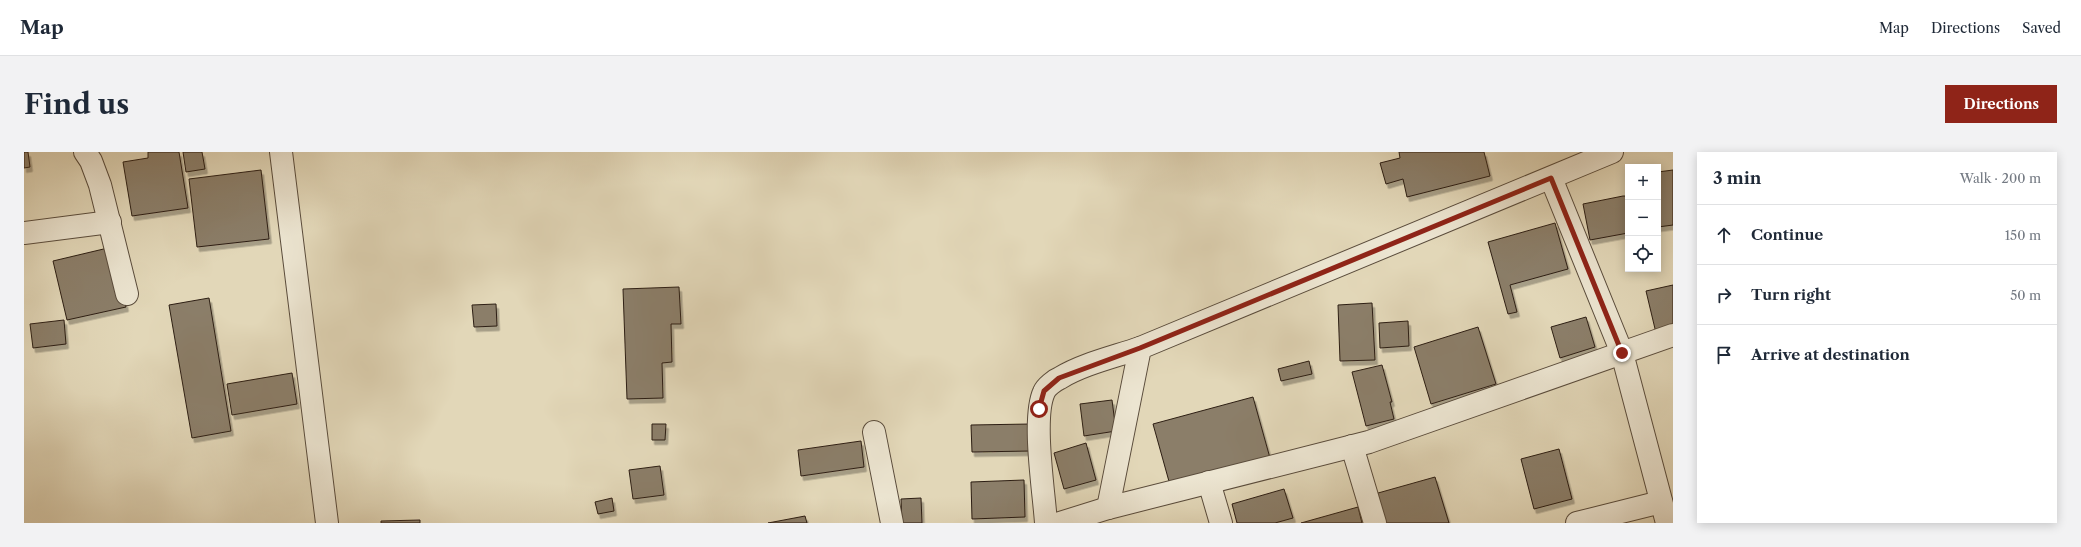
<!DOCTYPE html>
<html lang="en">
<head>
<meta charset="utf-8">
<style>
	:root { --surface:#fff; --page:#f2f2f3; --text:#1f2937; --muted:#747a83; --line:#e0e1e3; --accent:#8f2418 }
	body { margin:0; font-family:"Libre Caslon Text",serif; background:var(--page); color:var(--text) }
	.controls { position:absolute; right:12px; top:12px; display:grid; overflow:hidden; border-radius:0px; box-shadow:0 2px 10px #0003 }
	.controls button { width:36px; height:36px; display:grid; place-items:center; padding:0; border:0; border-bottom:1px solid var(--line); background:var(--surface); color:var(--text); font:20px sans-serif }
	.stop { position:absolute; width:12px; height:12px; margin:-9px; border:3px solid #8f2418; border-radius:50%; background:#fff }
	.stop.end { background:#8f2418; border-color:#fff; box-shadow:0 1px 4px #0008 }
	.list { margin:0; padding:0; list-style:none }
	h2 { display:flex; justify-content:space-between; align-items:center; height:52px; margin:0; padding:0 16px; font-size:17px }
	h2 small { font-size:13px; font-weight:400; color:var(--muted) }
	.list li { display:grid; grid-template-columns:26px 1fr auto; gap:12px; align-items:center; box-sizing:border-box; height:60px; padding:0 16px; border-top:1px solid var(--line) }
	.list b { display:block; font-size:15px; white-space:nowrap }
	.list em { font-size:13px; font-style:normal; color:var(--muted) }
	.icon { flex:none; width:22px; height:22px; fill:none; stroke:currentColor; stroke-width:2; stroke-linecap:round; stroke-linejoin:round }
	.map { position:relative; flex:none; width:1649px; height:371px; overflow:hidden; border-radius:0px }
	header { display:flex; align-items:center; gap:24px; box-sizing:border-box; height:56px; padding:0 20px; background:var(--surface); border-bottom:1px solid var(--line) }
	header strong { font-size:19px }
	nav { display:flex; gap:22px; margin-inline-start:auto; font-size:14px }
	.intro { display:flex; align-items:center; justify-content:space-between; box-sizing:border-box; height:96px; padding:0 24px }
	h1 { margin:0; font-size:28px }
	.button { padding:10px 18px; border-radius:0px; background:var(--accent); color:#fff; font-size:14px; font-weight:700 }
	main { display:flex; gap:24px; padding:0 24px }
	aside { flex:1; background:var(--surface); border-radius:0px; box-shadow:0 2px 10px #0003 }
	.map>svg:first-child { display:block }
	.building { fill:#8b7e69; stroke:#2d1e13; filter:url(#shadow) }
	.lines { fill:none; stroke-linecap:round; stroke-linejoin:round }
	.minor-casing { stroke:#5a4c3c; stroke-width:24 }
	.minor { stroke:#ece5d1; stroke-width:22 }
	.route { stroke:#8f2418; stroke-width:5 }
</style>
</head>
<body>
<header>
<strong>Map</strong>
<nav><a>Map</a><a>Directions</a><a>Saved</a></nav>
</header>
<div class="intro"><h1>Find us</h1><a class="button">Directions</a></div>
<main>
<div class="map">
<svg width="1649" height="371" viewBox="0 0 1649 371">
	<defs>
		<filter id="shadow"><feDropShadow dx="2.5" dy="4.5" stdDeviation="0" flood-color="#0004"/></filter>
	</defs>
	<rect width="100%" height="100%" fill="#e2d7b8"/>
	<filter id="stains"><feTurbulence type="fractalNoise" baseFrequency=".005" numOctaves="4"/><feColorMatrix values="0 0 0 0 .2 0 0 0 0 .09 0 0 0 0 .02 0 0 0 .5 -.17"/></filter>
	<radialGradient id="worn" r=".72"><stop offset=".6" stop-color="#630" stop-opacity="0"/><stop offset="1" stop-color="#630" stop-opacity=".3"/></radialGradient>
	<g class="building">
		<path d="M0 0H4L6 15 0 16Z"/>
		<path d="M124 0H155L164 56 108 64 99 10 124 6Z"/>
		<path d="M159 0H178L181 17 162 20Z"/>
		<path d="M1375 0H1460L1466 24 1383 45 1379 27 1362 32 1356 11 1376 6Z"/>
		<path d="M237 18 245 87 173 95 165 27Z"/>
		<path d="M1649 18V73L1634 75V20Z"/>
		<path d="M1599 44H1604V81L1566 88 1559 52Z"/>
		<path d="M1531 71 1544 117 1486 133 1493 160 1484 162 1464 90Z"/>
		<path d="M88 95 102 155 43 168 29 109Z"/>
		<path d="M1649 133V177L1632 181 1622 139Z"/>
		<path d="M655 135 657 172H647L648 210 638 211 639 246 603 247 599 137Z"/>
		<path d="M185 146 207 279 168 286 145 153Z"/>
		<path d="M1348 151 1351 208 1316 209 1314 153Z"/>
		<path d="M472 152 473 174 450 175 448 153Z"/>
		<path d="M1562 165 1571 195 1536 206 1527 175Z"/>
		<path d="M40 168 42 192 9 196 6 172Z"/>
		<path d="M1384 169 1385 194 1356 196 1355 171Z"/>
		<path d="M1454 175 1472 232 1407 252 1390 195Z"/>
		<path d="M1285 209 1288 222 1257 229 1254 217Z"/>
		<path d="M1358 213 1368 250H1366L1370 267 1342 274 1328 220Z"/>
		<path d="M268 221 273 252 208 263 203 232Z"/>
		<path d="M1229 245 1246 306 1146 333 1129 272Z"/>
		<path d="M1088 248 1092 279 1060 284 1056 252Z"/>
		<path d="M628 272H642L641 288H628Z"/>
		<path d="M1007 272V299L948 300 947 273Z"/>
		<path d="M837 289 840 315 777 324 774 298Z"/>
		<path d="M1062 291 1072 328 1040 337 1030 301Z"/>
		<path d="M1535 297 1548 347 1510 357 1497 307Z"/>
		<path d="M636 314 640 343 609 347 605 318Z"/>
		<path d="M1411 325 1425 371H1356L1347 343Z"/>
		<path d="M1000 328 1001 365 948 367 947 330Z"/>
		<path d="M1260 337 1269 366 1251 371H1213L1208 352Z"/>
		<path d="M588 346 590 359 574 362 571 350Z"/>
		<path d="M897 346 898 371H878L877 347Z"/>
		<path d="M1334 355 1338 371H1277Z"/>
		<path d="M781 364 783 371H744Z"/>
		<path d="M396 368V371H357V369Z"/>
	</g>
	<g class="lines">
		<defs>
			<g id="minor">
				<path d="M61 0 67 9 76 33 103 142"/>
				<path d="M257 0 303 371"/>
				<path d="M1527 26 1598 201 1643 371"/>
				<path d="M0 81 86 70"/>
				<path d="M850 280 868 371"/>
				<path d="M1328 294 1351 371"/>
				<path d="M1185 330 1197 371"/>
				<path d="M1084 356 1116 196 1588 0"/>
				<path d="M1022 371C1020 340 1008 266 1020 240 1022 235 1031 228 1036 226 1059 212 1090 205 1116 196"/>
				<path d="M1036 371 1084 356 1345 290 1649 183"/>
				<path d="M1553 371 1637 350"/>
			</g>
		</defs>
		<use href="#minor" class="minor-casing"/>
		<use href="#minor" class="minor"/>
	</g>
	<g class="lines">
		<path class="route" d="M1015 257 1020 239 1035 226 1116 196 1527 26 1598 201"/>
	</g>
	<rect width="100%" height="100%" filter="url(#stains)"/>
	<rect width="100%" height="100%" fill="url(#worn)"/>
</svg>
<div class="controls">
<button>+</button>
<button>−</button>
<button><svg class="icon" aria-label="locate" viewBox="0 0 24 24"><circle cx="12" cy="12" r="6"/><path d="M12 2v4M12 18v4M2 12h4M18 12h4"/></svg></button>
</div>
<div class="stop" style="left:1015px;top:257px"></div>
<div class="stop end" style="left:1598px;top:201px"></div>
</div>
<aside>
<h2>3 min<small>Walk · 200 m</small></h2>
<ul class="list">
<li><svg class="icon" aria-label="ahead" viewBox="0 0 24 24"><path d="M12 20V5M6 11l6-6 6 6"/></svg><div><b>Continue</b></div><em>150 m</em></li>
<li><svg class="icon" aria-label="right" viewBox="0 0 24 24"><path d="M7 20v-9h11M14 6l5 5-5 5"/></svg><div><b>Turn right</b></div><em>50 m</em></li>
<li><svg class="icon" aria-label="arrive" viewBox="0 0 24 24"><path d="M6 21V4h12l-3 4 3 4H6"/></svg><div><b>Arrive at destination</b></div></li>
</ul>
</aside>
</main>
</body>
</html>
